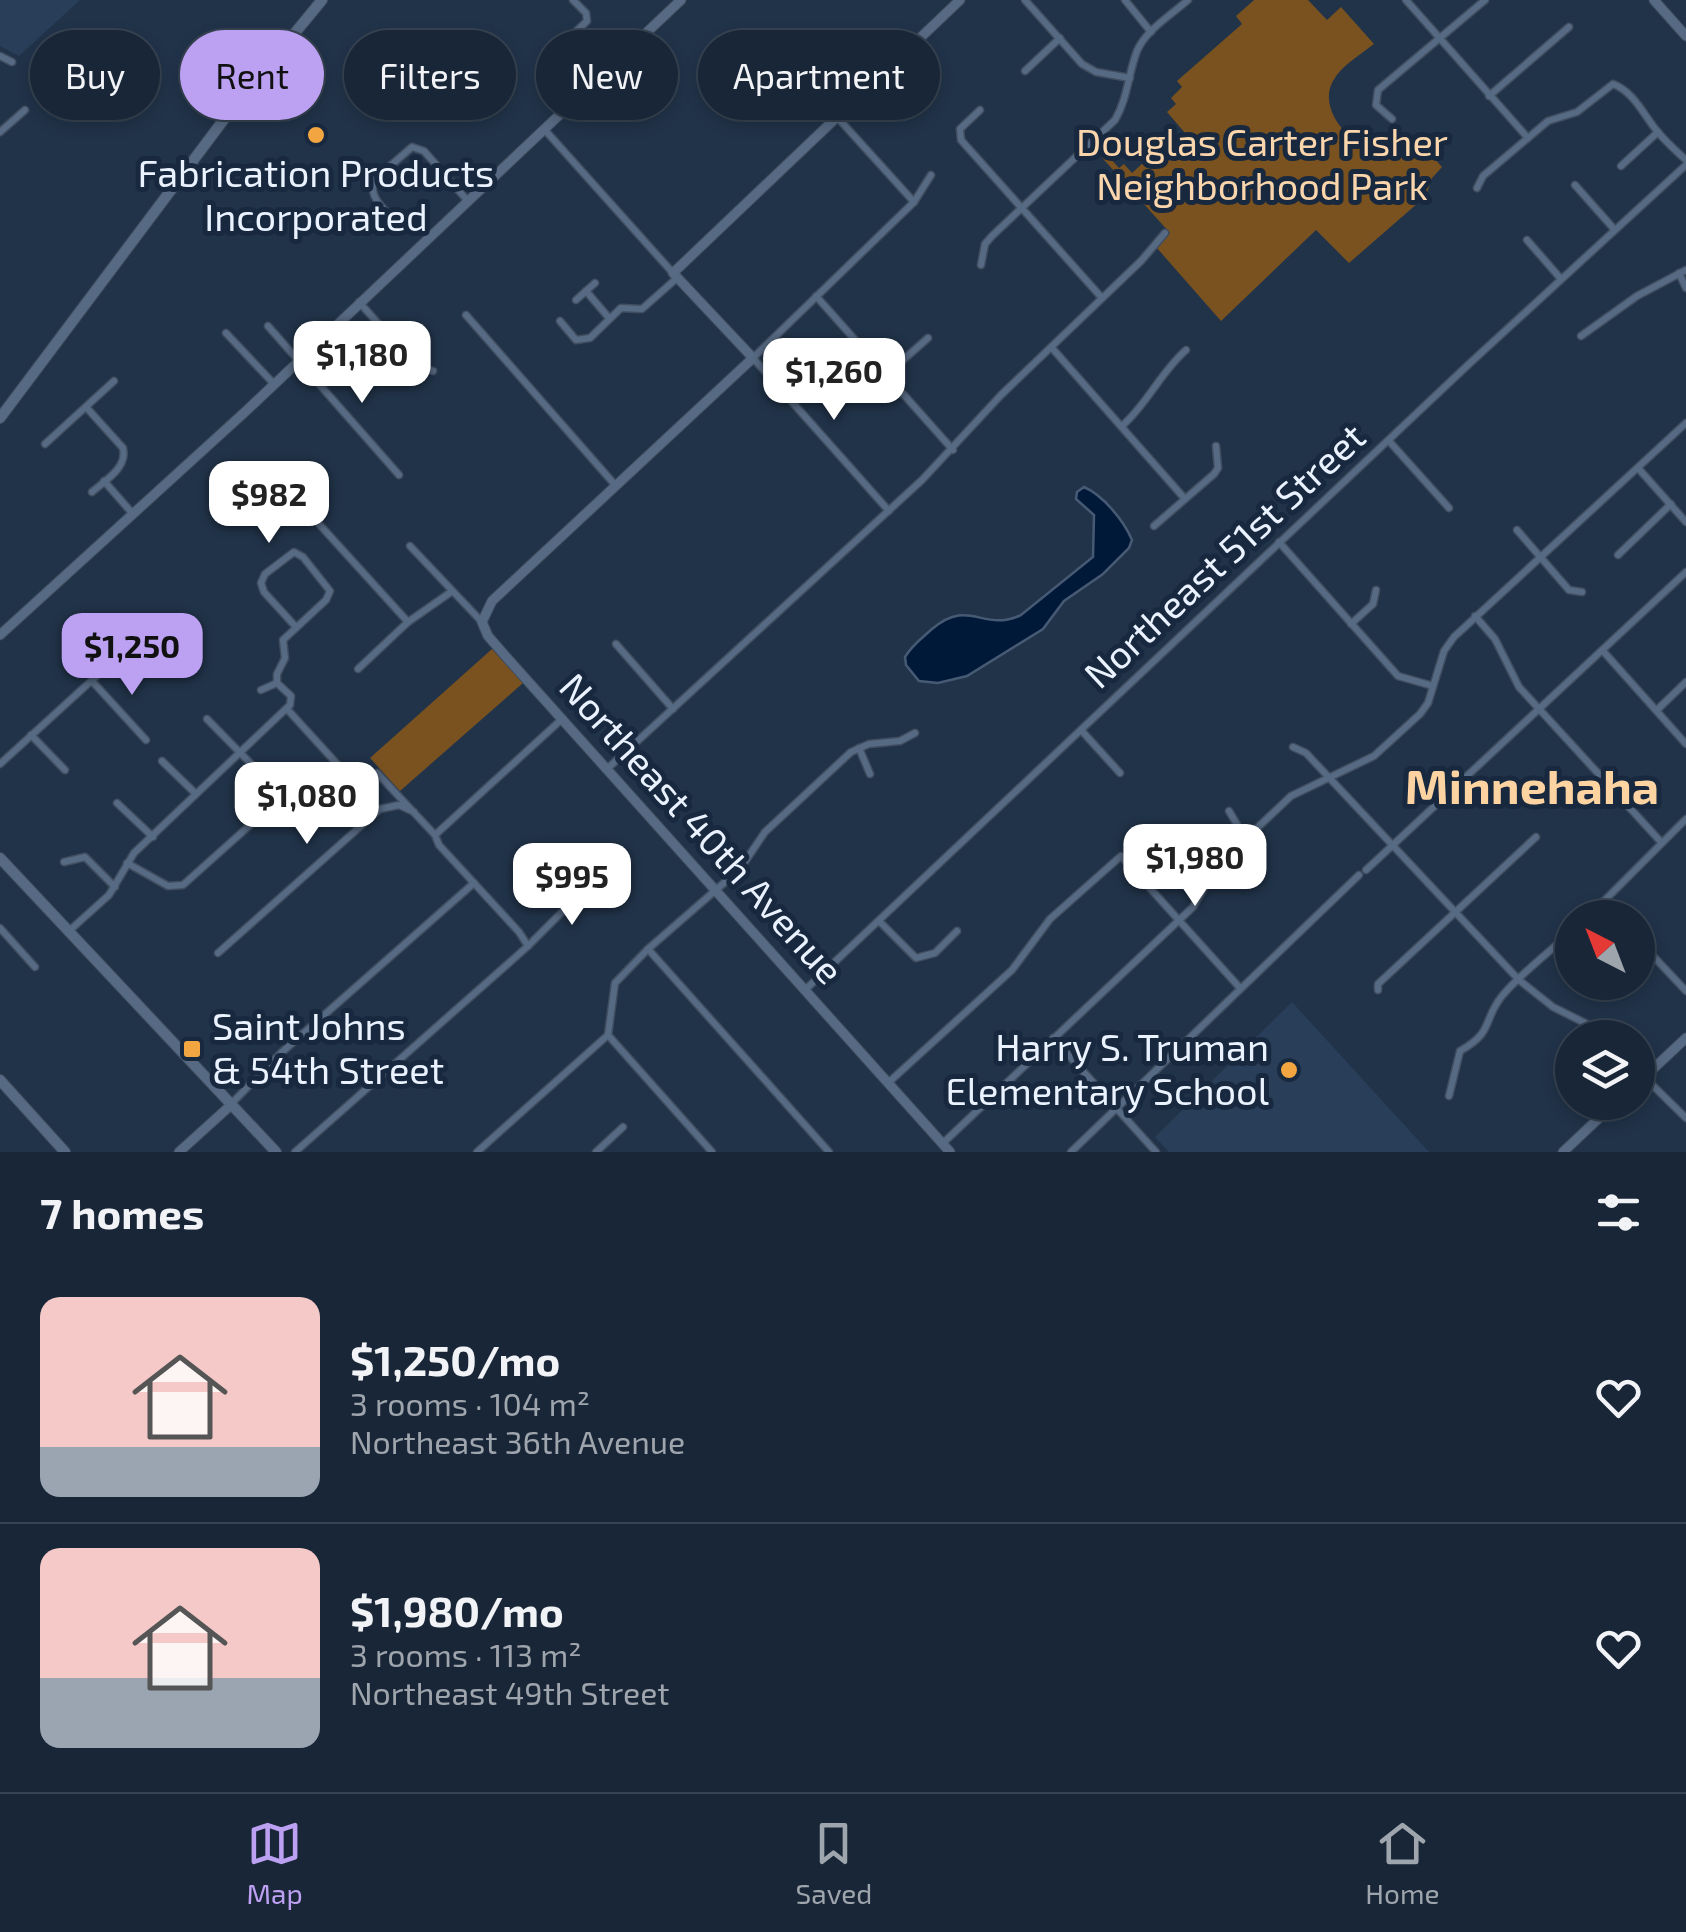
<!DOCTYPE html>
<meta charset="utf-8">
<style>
body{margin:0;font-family:"Exo 2",sans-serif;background:#222e3f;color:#f1f3f6;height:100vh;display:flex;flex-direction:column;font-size:38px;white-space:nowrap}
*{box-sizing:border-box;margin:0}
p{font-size:32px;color:#9fa5ad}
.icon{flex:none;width:55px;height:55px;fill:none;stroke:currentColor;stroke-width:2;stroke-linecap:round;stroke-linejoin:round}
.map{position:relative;height:1152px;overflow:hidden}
.drawer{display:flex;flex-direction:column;background:#192637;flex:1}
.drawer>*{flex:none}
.hud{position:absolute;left:30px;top:30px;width:1000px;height:90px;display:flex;gap:20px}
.needle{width:65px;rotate:318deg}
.fabs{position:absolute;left:1555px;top:900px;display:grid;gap:20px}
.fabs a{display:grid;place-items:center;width:100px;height:100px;border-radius:50%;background:#192637;box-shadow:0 5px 15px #0003,0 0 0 2px #374352;font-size:50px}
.price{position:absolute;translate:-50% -85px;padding:0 22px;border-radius:20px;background:#fff;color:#222;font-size:32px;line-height:65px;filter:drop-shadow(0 2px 5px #0008)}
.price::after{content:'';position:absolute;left:50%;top:60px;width:30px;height:22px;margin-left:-15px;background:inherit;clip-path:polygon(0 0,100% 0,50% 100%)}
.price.current{background:#bca0f2;color:#111}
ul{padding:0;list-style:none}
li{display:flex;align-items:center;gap:30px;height:250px;padding:0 40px}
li+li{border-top:2px solid #374352}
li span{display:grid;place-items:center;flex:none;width:280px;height:200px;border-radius:20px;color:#555}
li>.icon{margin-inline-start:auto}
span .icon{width:120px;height:120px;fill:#fffc;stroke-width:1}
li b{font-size:42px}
h2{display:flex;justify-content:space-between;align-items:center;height:120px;padding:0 40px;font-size:42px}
.tag{padding:0 35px;border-radius:45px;background:#192637;box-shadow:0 5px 15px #0003,0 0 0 2px #374352;font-size:35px;line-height:90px}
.tag.current{background:#bca0f2;color:#111}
.tabs{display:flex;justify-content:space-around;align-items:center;height:140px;border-top:2px solid #374352;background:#192637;font-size:28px;color:#9fa5ad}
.tabs a{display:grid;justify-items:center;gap:5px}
.tabs .current{color:#bca0f2}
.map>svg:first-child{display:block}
.built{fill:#293f59}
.green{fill:#79521f}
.water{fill:#011939;stroke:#475a74;stroke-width:2.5}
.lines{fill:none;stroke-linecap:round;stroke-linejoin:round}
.minor-casing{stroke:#404e60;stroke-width:9}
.tertiary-casing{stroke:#404e60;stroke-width:11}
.secondary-casing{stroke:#404e60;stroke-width:12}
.minor{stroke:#576a83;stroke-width:6}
.tertiary{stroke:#576a83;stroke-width:9}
.secondary{stroke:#576a83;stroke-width:10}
.poi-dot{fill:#f2a540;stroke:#18283e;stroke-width:4}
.labels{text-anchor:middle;stroke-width:10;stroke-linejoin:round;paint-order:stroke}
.park-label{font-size:38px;fill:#fbd5ab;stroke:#18283e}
.poi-label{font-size:38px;fill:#e9f2fe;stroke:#18283e}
.street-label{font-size:38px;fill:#e9f2fe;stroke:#18283e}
.district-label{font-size:48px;font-weight:bold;fill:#fed3a2;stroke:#18283e}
</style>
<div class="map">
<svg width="1686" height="1152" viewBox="0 0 1686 1152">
<rect width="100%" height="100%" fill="#213349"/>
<g class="built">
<path d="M0,0H80L19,56L0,46Z"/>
<path d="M1292,1002L1429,1152H1169L1155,1137Z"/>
</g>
<g class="green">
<path d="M1254,0H1308L1327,20L1341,7L1374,44C1361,54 1341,66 1333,81C1316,111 1355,151 1385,155C1397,156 1412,151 1424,147L1442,167L1432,178L1426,196L1349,263L1316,230L1221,321L1156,247L1170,233L1096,151L1100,147L1119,168L1124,164L1132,173L1166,142L1171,146L1185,133L1167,112L1176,104L1171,98L1182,87L1177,81L1242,24L1236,16Z"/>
<path d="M492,649L523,683L400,791L370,758Z"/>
</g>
<path class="water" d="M1084,487C1103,495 1124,521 1132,540L1129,548L1103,574L1064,601L1043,629L967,676L938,683L919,681L906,665L905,657C912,645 922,638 932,629C970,597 982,633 1021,615L1093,557L1094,515L1076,499L1077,492Z"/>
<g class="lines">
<g class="minor-casing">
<g id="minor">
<path d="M573,0L586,13L587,21L560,47L558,56L585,89"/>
<path d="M1025,0L1082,64L1096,72L1130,78"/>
<path d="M1125,0L1151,32"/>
<path d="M1406,0L1528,138"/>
<path d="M0,56L12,62"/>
<path d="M1025,71L1060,38"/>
<path d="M1489,96L1569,27"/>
<path d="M980,110L960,129L961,140L1102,298"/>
<path d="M837,117L914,202"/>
<path d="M1392,119L1376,105L1378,90L1485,0"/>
<path d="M544,129L673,273"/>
<path d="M0,132L25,110"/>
<path d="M1621,166L1658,132"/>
<path d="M1575,185L1614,229"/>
<path d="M1477,188L1483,176L1548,121L1577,112L1613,84C1634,92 1643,114 1657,131C1665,141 1676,151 1686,160"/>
<path d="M400,225C388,213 367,198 374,180L412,147L424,151L467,200"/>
<path d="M1527,240L1561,279"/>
<path d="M981,265L985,244L992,236L1115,120C1128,98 1128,74 1137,51C1146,30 1171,15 1188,0"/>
<path d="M1679,273L1686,288"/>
<path d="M586,291L609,318"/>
<path d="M816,296L953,450"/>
<path d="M576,300L595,283"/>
<path d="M359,302L416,366L433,371"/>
<path d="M466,315L616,486"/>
<path d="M560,321L576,340L590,338L621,308L642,309L677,278"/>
<path d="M268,326L399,475"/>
<path d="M226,333L274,384"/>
<path d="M1581,336L1637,296L1686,270"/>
<path d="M1052,348L1185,499"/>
<path d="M886,375L928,338"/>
<path d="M86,407L123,448C128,467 106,480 92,492"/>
<path d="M1122,426C1148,403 1160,373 1186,350"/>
<path d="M1389,441L1449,508"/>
<path d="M45,444L114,381"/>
<path d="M1638,468L1686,522"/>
<path d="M104,481L133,514"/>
<path d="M889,511L753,358L914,202L931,175"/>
<path d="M309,513L408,622"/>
<path d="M1154,526L1214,474L1218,468L1216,446"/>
<path d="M1517,530L1569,590L1582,592"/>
<path d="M1279,542L1398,676L1433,686"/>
<path d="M410,546L482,622"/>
<path d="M1618,555L1671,504"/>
<path d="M1475,616L1495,639L1519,687L1661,842"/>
<path d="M1351,624L1373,604L1376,590"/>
<path d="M616,644L673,709"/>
<path d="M1603,651L1686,744"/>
<path d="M358,669L408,622L451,592"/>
<path d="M92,681L146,740"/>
<path d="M261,690L277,683"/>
<path d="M287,709L338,765"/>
<path d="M1658,709L1686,682"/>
<path d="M1081,730L1120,773"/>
<path d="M31,735L65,770"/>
<path d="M1293,747L1306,753L1519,980L1553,1007L1589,1025L1606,1038"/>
<path d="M859,748L870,774"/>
<path d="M162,761L196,794"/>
<path d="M0,764L113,661"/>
<path d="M607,769L922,480L1001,395L1141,261L1165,233"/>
<path d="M377,773L435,835L439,845L519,932L528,946"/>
<path d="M117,803L153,837"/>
<path d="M1229,811L1245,838"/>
<path d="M435,835L562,719"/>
<path d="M64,862L85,857L115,887"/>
<path d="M127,863L168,886L183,885L268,809L271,793L264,777L207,719"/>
<path d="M1366,870L1686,572"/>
<path d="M1603,903L1617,918"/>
<path d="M1587,918L1686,819"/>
<path d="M879,921L916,958L935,953L957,931"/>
<path d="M0,928L35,967"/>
<path d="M69,931L109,895L134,853L290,705L291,696L277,683V674L285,658L283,640L326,600L330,591L303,557L294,552L265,574L261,583L264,592L295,626"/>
<path d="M1638,940L1686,991"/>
<path d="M648,949L829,1152"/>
<path d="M218,953L380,809L399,805L414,812"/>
<path d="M805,990L1469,364L1686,165"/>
<path d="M1378,990V984L1536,837"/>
<path d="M608,1035L712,1152"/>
<path d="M1053,1038L1156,1152"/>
<path d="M1638,1071L1686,1118"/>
<path d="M888,1083L1012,970L1050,919L1121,856L1240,988"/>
<path d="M1449,1096L1460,1051C1495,1031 1482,1021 1502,996C1522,972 1550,952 1572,931"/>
<path d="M231,1104L281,1053L474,883"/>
<path d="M942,1144L1193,907L1218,865L1291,796L1374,756L1420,714L1428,703L1444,651L1454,637L1686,423"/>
<path d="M295,1152L528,946L591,883"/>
<path d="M477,1152L608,1035L615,983L648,949L740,869L765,832L851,752L869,744L900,741L915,733"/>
<path d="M596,1152L623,1127"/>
<path d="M1071,1152L1359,875"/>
</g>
</g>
<g class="tertiary-casing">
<g id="tertiary">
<path d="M1654,0L1686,36"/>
<path d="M0,635L246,411L681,0"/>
<path d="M1638,1083L1686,1038"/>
<path d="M179,1152L231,1105"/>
<path d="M950,1152L508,659L488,636L482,622L492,601L753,358L673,273L960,0"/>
<path d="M1563,1152L1616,1102"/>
</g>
</g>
<g class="secondary-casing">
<g id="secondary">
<path d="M0,418L225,118L322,0"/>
<path d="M0,858L276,1152"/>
<path d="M0,1080L65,1152"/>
</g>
</g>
<use href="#minor" class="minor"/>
<use href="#tertiary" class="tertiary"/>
<use href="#secondary" class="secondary"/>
</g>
<g class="poi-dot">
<circle cx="316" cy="135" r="10"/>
<rect x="182" y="1039" width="20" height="20" rx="5"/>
<circle cx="1289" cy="1070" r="10"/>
</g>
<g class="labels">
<g class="park-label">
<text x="1262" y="156">Douglas Carter Fisher<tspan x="1262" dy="44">Neighborhood Park</tspan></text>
</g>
<g class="poi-label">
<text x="316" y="187">Fabrication Products<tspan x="316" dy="44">Incorporated</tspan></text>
<text x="212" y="1040" text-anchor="start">Saint Johns<tspan x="212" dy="44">&amp; 54th Street</tspan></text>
<text x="1269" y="1061" text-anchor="end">Harry S. Truman<tspan x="1269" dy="44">Elementary School</tspan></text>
</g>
<g class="street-label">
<text transform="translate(1225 556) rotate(-43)" y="13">Northeast 51st Street</text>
<text transform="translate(701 829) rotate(48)" y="13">Northeast 40th Avenue</text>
</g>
<g class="district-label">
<text x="1532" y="804">Minnehaha</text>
</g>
</g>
</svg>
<div class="fabs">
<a><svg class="needle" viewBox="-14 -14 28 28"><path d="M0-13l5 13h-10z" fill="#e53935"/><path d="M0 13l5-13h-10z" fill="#9fa5ad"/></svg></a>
<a><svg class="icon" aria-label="layers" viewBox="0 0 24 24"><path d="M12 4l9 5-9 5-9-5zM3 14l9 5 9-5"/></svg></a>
</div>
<b class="price" style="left:362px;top:406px">$1,180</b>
<b class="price" style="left:834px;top:423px">$1,260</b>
<b class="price" style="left:269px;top:546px">$982</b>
<b class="price current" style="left:132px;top:698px">$1,250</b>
<b class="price" style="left:307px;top:847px">$1,080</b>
<b class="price" style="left:1195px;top:909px">$1,980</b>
<b class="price" style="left:572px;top:928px">$995</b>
<div class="hud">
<a class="tag">Buy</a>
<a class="tag current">Rent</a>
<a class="tag">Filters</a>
<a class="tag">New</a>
<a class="tag">Apartment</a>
</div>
</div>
<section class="drawer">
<h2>7 homes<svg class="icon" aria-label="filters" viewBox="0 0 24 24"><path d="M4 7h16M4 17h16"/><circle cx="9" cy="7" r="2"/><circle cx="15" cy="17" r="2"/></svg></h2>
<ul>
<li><span style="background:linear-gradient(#f6c9c9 75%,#9aa5b1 0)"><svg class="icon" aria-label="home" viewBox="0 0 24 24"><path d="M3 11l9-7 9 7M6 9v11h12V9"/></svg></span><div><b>$1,250/mo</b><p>3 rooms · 104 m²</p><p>Northeast 36th Avenue</p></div><svg class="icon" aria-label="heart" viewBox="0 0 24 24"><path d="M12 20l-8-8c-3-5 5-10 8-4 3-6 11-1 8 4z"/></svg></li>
<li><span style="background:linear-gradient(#f6c9c9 65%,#9aa5b1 0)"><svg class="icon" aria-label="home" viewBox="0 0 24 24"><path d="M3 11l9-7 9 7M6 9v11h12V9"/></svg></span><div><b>$1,980/mo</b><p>3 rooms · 113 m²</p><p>Northeast 49th Street</p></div><svg class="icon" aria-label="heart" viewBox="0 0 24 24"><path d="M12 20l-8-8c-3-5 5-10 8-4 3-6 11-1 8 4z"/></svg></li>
</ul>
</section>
<nav class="tabs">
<a class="current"><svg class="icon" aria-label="map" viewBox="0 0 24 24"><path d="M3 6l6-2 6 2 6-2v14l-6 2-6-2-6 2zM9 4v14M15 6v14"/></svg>Map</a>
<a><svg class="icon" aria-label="saved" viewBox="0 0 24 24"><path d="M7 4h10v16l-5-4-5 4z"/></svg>Saved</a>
<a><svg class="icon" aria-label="home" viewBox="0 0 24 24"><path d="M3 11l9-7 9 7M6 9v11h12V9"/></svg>Home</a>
</nav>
